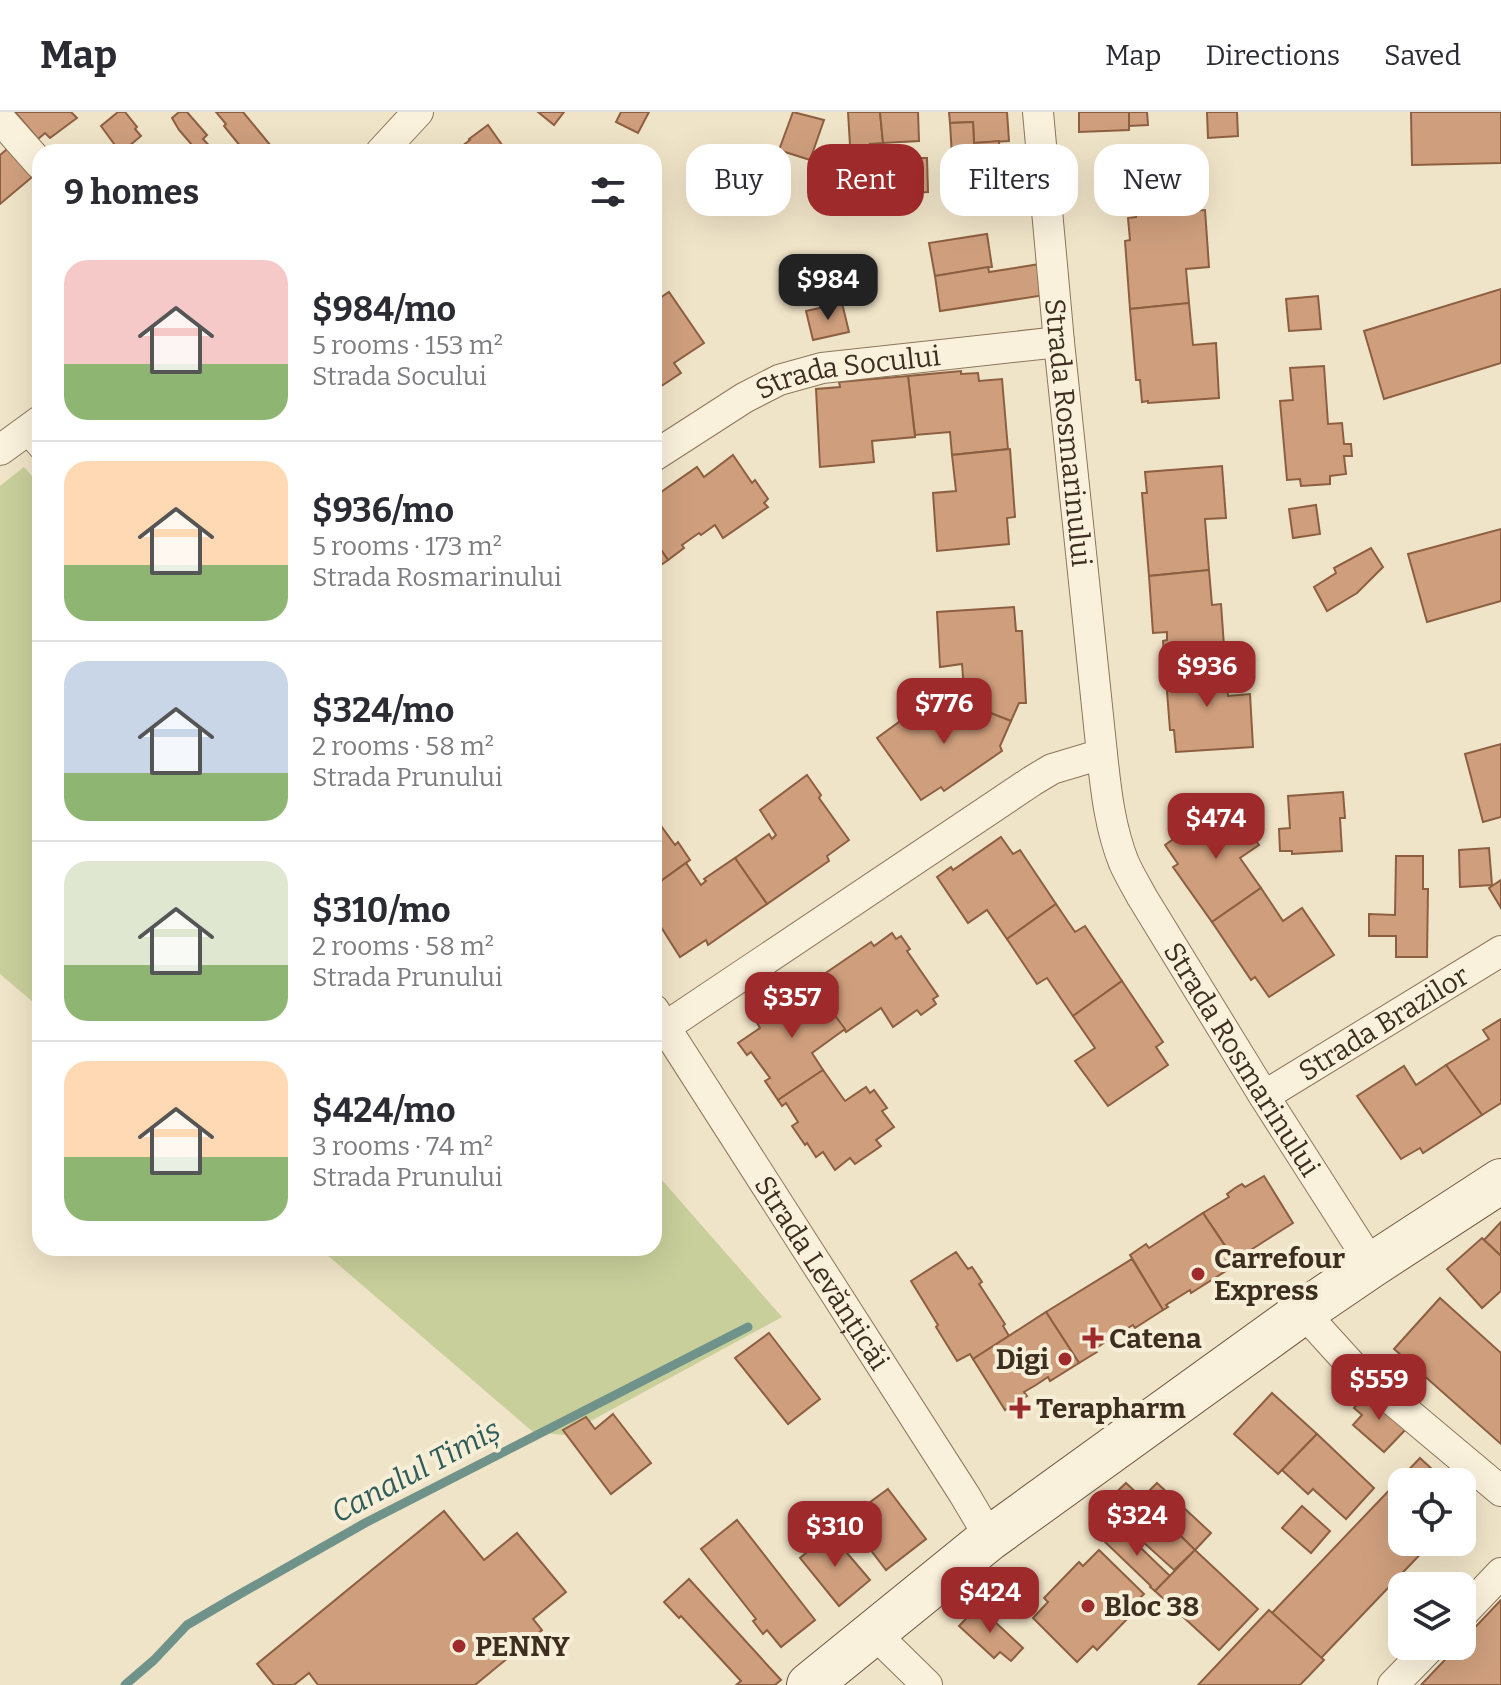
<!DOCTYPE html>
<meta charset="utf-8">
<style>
body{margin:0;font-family:Bitter,serif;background:#f2f2f3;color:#2b2b33;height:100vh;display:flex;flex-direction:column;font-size:30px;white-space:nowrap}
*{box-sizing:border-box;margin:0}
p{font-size:26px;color:#7c7c81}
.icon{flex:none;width:44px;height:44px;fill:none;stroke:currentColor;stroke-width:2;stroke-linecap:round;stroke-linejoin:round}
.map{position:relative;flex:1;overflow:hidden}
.details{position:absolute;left:32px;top:32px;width:630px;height:1112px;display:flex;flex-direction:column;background:#fff;border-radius:24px;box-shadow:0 8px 32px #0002}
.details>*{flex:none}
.top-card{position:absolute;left:686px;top:32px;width:694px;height:72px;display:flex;gap:16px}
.buttons{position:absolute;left:1388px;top:1356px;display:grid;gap:16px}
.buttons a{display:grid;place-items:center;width:88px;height:88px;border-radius:16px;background:#fff;box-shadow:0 8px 32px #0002;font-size:40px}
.price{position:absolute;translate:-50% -68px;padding:0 18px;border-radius:16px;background:#9e2a2b;color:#fff;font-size:26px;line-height:52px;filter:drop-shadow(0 2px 4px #0008)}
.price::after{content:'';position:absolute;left:50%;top:48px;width:24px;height:18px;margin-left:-12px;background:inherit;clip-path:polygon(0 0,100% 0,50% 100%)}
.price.current{background:#222;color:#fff}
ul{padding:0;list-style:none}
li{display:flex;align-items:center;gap:24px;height:200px;padding:0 32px}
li+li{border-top:2px solid #e1e1e2}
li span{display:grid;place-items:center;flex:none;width:224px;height:160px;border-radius:24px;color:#555}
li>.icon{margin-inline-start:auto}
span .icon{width:96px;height:96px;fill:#fffc;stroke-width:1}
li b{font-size:34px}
h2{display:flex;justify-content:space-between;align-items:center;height:96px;padding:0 32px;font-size:34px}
.pill{padding:0 28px;border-radius:24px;background:#fff;box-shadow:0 8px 32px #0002;font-size:28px;line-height:72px}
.pill.current{background:#9e2a2b;color:#fff}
header{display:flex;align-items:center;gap:48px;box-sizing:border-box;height:112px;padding:0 40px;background:#fff;border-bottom:2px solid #e1e1e2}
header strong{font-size:38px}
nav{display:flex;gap:44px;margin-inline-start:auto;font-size:28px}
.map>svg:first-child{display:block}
.green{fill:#c9cf9b}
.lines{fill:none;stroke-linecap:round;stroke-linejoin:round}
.stream{stroke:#6f938a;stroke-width:9}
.building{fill:#cf9f7d;stroke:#8d5f41;stroke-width:2}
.lane-casing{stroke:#8d765c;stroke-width:18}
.street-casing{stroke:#8d765c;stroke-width:32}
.secondary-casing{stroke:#6f573f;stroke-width:46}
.lane{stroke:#faf1dc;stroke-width:16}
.street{stroke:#faf1dc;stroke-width:30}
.secondary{stroke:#faf1dc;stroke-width:44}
.poi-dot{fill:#9e2a2b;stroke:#f7eed8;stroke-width:3}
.labels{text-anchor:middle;stroke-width:8;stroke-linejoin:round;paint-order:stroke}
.street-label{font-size:28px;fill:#3d2e20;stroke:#f7eed8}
.poi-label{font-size:28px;font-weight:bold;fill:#3d2e20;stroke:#f7eed8;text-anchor:start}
.water-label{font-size:30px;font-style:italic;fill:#2f5d5a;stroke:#f7eed8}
</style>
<header>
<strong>Map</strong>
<nav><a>Map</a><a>Directions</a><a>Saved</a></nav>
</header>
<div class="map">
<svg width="1501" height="1573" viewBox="0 0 1501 1573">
<rect width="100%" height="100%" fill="#f0e4c8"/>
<g class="green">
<path d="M24,355L40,373V896L0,862V374Z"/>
<path d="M654,1059L782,1205L565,1323L533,1320L319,1136H654Z"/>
</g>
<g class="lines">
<path class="stream" d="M125,1573L154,1548L187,1513L233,1486L365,1411L748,1215"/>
</g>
<g class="building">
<path d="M15,0H71L77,6L50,26L45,21L38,27Z"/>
<path d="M118,0H125L137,15L135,17L141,24L129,34L132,37L128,40H120L101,14Z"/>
<path d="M179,0H187L207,23L203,27L215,40H198L179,18L172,6Z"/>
<path d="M216,0H243L276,40H245L224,14L226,12Z"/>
<path d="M538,0H564L554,13Z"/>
<path d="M621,0H649L638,21L616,10Z"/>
<path d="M793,0L824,8L810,48L779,38Z"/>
<path d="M848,0H880L883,31L870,32L871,48L836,51L835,34L850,33Z"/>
<path d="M880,0H918L919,29L883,31Z"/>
<path d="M949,0H1007L1009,29L974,31L973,10L950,11Z"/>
<path d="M1079,0H1129V18L1079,20Z"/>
<path d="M1129,0H1147L1148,13L1129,14Z"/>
<path d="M1207,0H1237L1238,24L1208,26Z"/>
<path d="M1411,0H1501V51L1412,53Z"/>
<path d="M973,10L974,31L999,29L1002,91L955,94L950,11Z"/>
<path d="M488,13L507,40H454L470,28L469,27Z"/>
<path d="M12,33L37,61L0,92V43Z"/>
<path d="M907,46H927L928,80L908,81Z"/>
<path d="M1205,98L1209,155L1186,157L1189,191L1130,197L1125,129L1130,128L1128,106L1136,105V103Z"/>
<path d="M987,122L992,155L935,164L929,131Z"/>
<path d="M1040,152L1045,183L940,199L935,164L988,155L989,160Z"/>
<path d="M1501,177V251L1384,287L1364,219Z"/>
<path d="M669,180L704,231L674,251L681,261L654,279V190Z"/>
<path d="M1318,184L1321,217L1289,219L1286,187Z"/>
<path d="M842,191L849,220L813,228L806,199Z"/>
<path d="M1189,191L1193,233L1216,231L1219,286L1148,291V289L1142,290L1140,268H1136L1130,197Z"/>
<path d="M1324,254L1328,312L1342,311L1344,332H1351L1352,344H1344L1346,362L1330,364V372L1301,374L1300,367L1287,368L1280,289L1293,288L1290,256Z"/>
<path d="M961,259V262L978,261L979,269L1002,267L1008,337L952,343L950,320L915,323L908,264Z"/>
<path d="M908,264L915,325L872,329L874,350L820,355L816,277L840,275L839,270Z"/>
<path d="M1010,337L1015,405L1007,406L1009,432L937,439L933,381L956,379L952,343Z"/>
<path d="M733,343L752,371L755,368L768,387L764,391L768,395L723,426L715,413L701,423L699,421L682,433L684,436L668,448L654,428V385L697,355L704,365Z"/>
<path d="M1222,354L1226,406L1205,407L1209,458L1149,464L1142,381H1147L1145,360Z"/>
<path d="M1316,393L1320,422L1293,426L1289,397Z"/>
<path d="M1501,417V489L1427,510L1408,442Z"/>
<path d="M654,428L668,448L654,458Z"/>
<path d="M1371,436L1383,455L1357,481L1327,499L1314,475L1336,461L1334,456Z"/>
<path d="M1209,458L1212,493L1221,492L1225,548L1165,554L1163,529L1167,528V520L1153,521L1149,464Z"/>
<path d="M1014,495L1016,519H1022L1026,591H1019L1011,609L965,591L962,552L940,555L937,500Z"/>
<path d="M1225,548L1228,584L1250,582L1253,635L1176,640L1174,618H1170L1165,554Z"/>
<path d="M965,591L1011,609L1000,634L1002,639L944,679L941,675L921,688L877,626L921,594L934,613Z"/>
<path d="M1501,632V705L1483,710L1465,642Z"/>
<path d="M807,663L821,683L819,686L849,728L827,744L829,749L767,792L735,746L769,722L772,727L776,723L760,698Z"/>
<path d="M1343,680L1345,706H1340L1342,739L1292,742V739H1280L1279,717L1290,716L1288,684Z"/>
<path d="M1228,688L1259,733L1240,746L1261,776L1212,810L1173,755L1178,752L1165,733Z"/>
<path d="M656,707L675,733L678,730L690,748L654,774V708Z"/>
<path d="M1001,725L1013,742L1020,738L1056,792L1007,827L987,798L968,811L937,765L951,755L953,758Z"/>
<path d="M1489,736L1492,773L1460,775L1459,738Z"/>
<path d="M1396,744H1423V777H1428L1427,845H1396V824H1369V802L1395,803Z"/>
<path d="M735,746L767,792L708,833L706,828L680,845L654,804V774L686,751L701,773L706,769L704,767Z"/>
<path d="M1501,768V796L1489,776Z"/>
<path d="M1261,776L1283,809L1302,796L1334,843L1269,885L1255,865L1251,868L1212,810Z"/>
<path d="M1056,792L1075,820L1085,814L1122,869L1073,904L1047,866L1037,872L1007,827Z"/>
<path d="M892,821L896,827L901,824L910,837L907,839L938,884L933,887L936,892L921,903L917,898L893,915L881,896L846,920L811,871L871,830L874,834Z"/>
<path d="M1122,869L1163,930L1156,935L1168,953L1108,994L1075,949L1095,936L1073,904Z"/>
<path d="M811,871L845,917L812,941L823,958L778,988L765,969L770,966L751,940L747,943L738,931L760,916L756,909L771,898L769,896L786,885L788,887Z"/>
<path d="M1501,907V991L1482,1003L1446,953L1489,927L1483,918Z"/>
<path d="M1446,953L1482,1003L1423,1041L1420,1036L1401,1047L1357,984L1404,954L1416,973Z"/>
<path d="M823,958L845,989L866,975L870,981L874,978L887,996L882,999L894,1015L876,1028L881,1034L855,1052L850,1046L835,1058L823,1040L816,1045L807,1031L805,1033L792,1014L798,1010L786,991L782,994L778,988Z"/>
<path d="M1264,1064L1293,1111L1235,1148L1203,1101L1229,1085L1227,1082L1235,1076L1242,1072L1245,1075Z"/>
<path d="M1203,1101L1237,1152L1191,1181L1190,1178L1166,1193L1168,1195L1163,1198L1130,1143L1146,1132L1149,1136Z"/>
<path d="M1501,1110V1144L1484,1128Z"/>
<path d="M1482,1126L1501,1144V1179L1482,1196L1447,1157Z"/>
<path d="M956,1140L968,1157L972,1155L982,1170L979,1172L1005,1212L1003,1214L1009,1224L973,1247L970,1242L957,1249L936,1215L938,1213L911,1169Z"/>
<path d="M1132,1147L1163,1198L1135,1216L1133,1213L1114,1224L1095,1237L1097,1240L1079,1251L1046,1200Z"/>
<path d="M1440,1186L1501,1241V1332L1394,1237Z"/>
<path d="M1046,1200L1079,1251L1050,1269L1048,1265L1036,1273L1024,1280L1027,1284L1005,1298L973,1247Z"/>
<path d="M769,1221L820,1287L788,1312L735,1246Z"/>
<path d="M1370,1279L1409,1314L1384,1340L1353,1313L1362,1303L1354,1296Z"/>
<path d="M1272,1281L1317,1322L1278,1362L1234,1322Z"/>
<path d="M613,1302L651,1351L611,1382L563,1318L586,1305L595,1317Z"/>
<path d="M1317,1322L1374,1376L1346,1407L1313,1377L1308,1382L1282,1358Z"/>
<path d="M1420,1346L1446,1370H1402V1430H1432L1321,1546L1272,1501Z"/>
<path d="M1126,1371L1142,1386L1121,1410L1103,1393Z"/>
<path d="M1157,1371L1211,1421L1195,1438L1142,1386Z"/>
<path d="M888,1377L926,1427L886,1458L847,1407L860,1398L858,1395L864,1390L866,1393Z"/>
<path d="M1142,1386L1195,1438L1174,1458L1121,1410Z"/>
<path d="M1302,1394L1330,1419L1311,1441L1282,1416Z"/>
<path d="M444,1399L484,1448L517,1421L566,1480L533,1507L542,1518L475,1573H318L309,1561L294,1573H274L257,1552Z"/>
<path d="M737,1408L815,1508L781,1535L767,1518L763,1522L753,1509L756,1507L701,1437Z"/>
<path d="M1118,1414L1170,1464L1155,1479L1150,1475L1151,1474L1104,1429Z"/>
<path d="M830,1421L870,1468L839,1494L800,1446Z"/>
<path d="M1099,1438L1144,1482L1128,1498L1132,1502L1097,1538L1093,1534L1077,1550L1033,1506L1048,1490L1044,1486L1079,1450L1083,1454Z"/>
<path d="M1195,1438L1258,1497L1219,1538L1155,1479Z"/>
<path d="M689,1467L781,1568L775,1573H736L741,1569L681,1504L679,1506L664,1490Z"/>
<path d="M1501,1488V1573H1421L1458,1534H1462V1529Z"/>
<path d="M978,1494L1023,1536L1011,1549L1000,1540L994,1546L959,1514Z"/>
<path d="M1269,1498L1324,1548L1300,1573H1198Z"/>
</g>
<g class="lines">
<g class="lane-casing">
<path id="lane" d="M23,321L40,341"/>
</g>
<g class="street-casing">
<g id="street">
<path id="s1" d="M1038,0L1059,230L1102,642C1106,679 1110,716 1124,751C1129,762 1136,774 1142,785L1264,984L1372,1153"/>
<path d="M0,7L40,52"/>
<path d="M381,40L418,0"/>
<path d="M0,338L40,309"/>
<path id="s2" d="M654,344L744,286L779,268L822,256L1059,230"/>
<path id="s3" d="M654,898L964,1382L990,1426"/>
<path d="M665,915L1032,669L1052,657L1102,642"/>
<path id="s4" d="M1264,984L1501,839"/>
<path d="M1303,1200L1353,1255L1501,1379"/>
<path d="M1462,1502L1501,1461"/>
<path d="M874,1521L927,1573"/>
<path d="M1393,1573L1431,1534"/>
</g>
</g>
<g class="secondary-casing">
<path id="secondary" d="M809,1573L990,1426L1303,1200L1372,1153L1501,1069"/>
</g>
<use href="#lane" class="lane"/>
<use href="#street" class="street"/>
<use href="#secondary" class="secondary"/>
</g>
<g class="poi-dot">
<circle cx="1198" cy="1162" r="8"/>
<path d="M1089 1214h8v8h8v8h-8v8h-8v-8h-8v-8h8z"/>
<circle cx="1065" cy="1247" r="8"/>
<path d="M1016 1284h8v8h8v8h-8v8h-8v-8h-8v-8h8z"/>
<circle cx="1088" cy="1494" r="8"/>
<circle cx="459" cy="1534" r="8"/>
</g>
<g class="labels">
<g class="street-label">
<text dy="10" stroke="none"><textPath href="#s2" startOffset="216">Strada Socului</textPath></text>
<text dy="10" stroke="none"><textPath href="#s1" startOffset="322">Strada Rosmarinului</textPath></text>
<text dy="10" stroke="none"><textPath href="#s4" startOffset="140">Strada Brazilor</textPath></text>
<text dy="10" stroke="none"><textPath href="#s1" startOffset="986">Strada Rosmarinului</textPath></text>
<text dy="10" stroke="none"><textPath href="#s3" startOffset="312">Strada Levănțicăi</textPath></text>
</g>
<g class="poi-label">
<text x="1214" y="1156">Carrefour<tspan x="1214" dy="32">Express</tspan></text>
<text x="1109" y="1236">Catena</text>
<text x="1049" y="1257" text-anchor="end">Digi</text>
<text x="1036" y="1306">Terapharm</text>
<text x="1104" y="1504">Bloc 38</text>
<text x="475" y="1544">PENNY</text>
</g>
<g class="water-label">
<text transform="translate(416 1359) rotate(-28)" y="10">Canalul Timiș</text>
</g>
</g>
</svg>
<div class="buttons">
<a><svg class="icon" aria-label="locate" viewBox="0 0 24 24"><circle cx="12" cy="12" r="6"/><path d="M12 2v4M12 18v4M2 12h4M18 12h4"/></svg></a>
<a><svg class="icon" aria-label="layers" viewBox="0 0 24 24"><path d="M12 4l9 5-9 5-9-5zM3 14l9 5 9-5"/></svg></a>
</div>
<b class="price current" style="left:828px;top:210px">$984</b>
<b class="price" style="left:1207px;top:597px">$936</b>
<b class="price" style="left:944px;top:634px">$776</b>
<b class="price" style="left:1216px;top:749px">$474</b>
<b class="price" style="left:792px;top:928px">$357</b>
<b class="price" style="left:1379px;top:1310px">$559</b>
<b class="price" style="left:1137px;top:1446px">$324</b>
<b class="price" style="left:835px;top:1457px">$310</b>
<b class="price" style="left:990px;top:1523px">$424</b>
<div class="top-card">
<a class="pill">Buy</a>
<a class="pill current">Rent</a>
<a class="pill">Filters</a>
<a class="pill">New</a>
</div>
<section class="details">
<h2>9 homes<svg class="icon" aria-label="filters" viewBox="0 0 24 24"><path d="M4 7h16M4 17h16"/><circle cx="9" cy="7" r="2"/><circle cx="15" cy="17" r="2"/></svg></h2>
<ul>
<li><span style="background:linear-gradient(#f6c9c9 65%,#8fb573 0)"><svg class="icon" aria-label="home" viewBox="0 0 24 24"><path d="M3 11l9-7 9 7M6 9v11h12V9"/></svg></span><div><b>$984/mo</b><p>5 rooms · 153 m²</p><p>Strada Socului</p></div></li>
<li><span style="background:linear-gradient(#ffd9b3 65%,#8fb573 0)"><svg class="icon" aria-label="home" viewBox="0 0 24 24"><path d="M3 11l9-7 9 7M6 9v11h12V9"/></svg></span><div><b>$936/mo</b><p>5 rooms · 173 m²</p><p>Strada Rosmarinului</p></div></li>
<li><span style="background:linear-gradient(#c9d6e8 70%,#8fb573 0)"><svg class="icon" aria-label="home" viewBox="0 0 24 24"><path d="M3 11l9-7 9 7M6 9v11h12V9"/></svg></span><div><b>$324/mo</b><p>2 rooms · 58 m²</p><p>Strada Prunului</p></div></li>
<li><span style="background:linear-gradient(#dfe7d0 65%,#8fb573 0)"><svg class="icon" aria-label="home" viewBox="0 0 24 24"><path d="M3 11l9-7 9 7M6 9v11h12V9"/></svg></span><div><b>$310/mo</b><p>2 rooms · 58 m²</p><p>Strada Prunului</p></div></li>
<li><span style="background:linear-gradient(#ffd9b3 60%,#8fb573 0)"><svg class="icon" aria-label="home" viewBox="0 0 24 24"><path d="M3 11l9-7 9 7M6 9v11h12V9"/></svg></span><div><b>$424/mo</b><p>3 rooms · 74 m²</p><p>Strada Prunului</p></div></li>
</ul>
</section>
</div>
